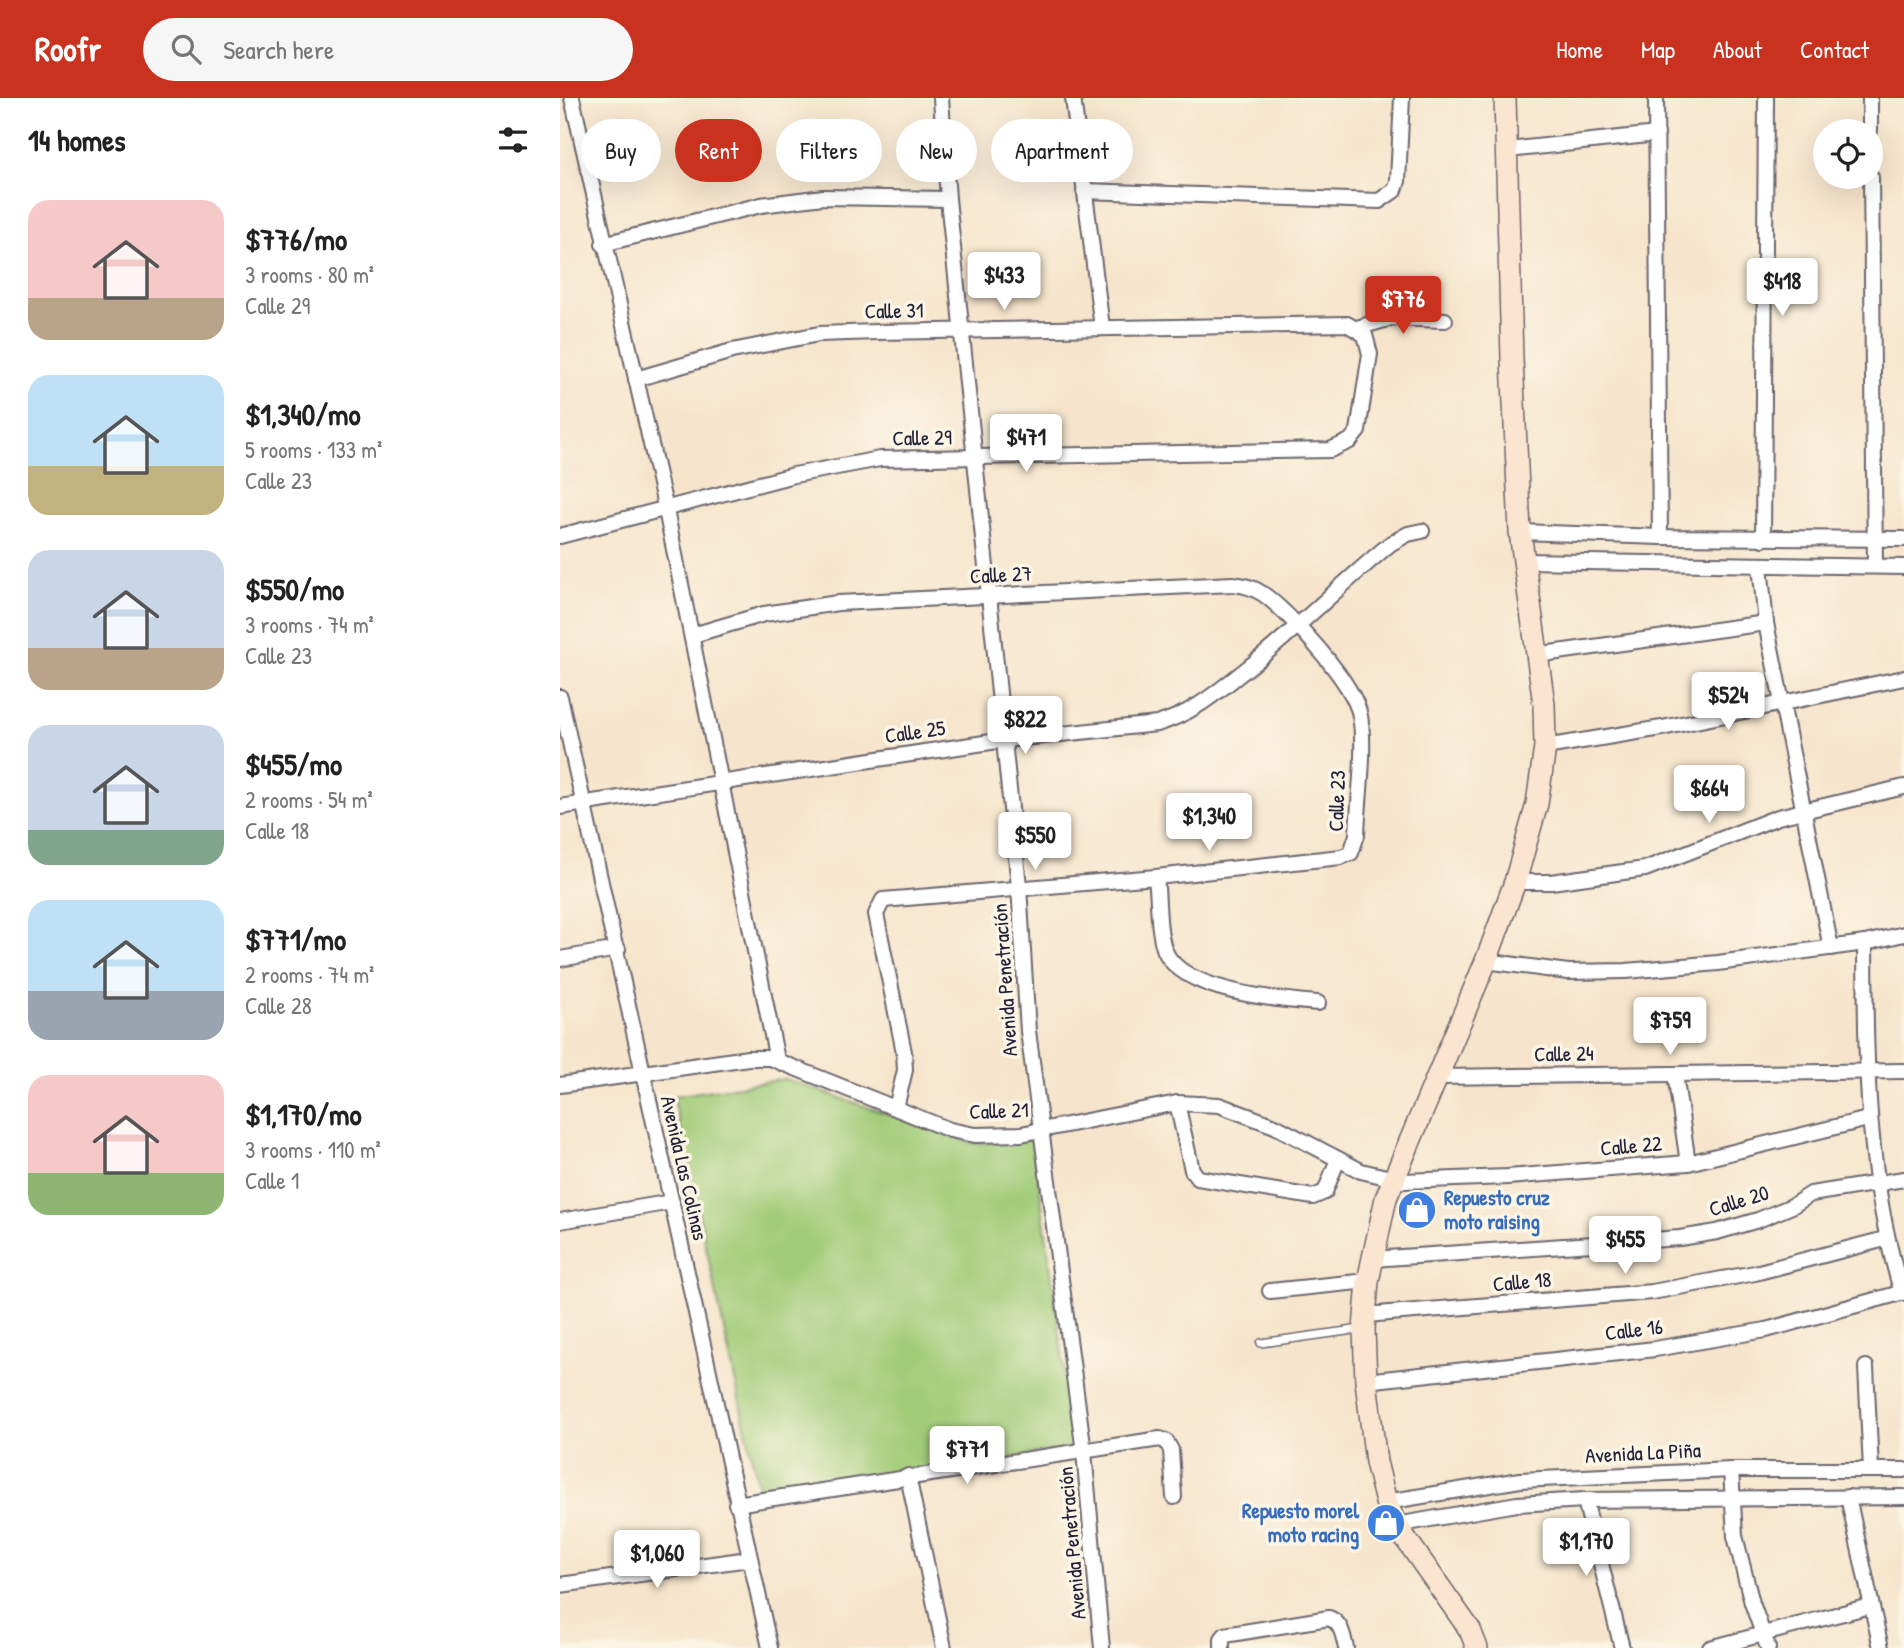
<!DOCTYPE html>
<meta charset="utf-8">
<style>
body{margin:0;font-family:"Patrick Hand",sans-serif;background:#f6f6f6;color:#222;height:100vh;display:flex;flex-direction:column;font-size:26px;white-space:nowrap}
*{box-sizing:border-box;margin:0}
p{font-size:23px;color:#767676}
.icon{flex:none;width:38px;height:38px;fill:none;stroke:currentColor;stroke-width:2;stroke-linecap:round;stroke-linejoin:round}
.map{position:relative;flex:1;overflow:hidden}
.drawer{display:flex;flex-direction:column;background:#fff;width:560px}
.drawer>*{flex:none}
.banner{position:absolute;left:21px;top:21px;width:665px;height:63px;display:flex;gap:14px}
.buttons{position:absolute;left:1253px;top:21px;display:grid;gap:14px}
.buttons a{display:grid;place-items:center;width:70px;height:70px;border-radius:50%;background:#fff;box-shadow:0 7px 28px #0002;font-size:35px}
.price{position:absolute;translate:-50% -60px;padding:0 16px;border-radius:7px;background:#fff;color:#222;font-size:23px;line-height:46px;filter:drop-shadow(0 2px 4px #0008)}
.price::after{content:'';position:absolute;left:50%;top:42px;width:21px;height:16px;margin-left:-10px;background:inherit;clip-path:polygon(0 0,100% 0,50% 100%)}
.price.current{background:#c8321e;color:#fff}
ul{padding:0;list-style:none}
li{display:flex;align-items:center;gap:21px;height:175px;padding:0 28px}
li span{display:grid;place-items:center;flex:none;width:196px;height:140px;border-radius:21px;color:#555}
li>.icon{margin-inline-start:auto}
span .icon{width:84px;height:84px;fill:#fffc;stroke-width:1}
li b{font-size:30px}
h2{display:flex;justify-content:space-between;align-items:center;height:84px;padding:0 28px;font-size:30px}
.tag{padding:0 24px;border-radius:32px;background:#fff;box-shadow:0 7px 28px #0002;font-size:24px;line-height:63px}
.tag.current{background:#c8321e;color:#fff}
header{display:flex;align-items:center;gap:42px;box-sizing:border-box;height:98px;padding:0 35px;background:#c8321e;color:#fff}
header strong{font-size:33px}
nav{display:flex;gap:38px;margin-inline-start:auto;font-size:24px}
.search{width:490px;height:63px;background:#f6f6f6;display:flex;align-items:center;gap:18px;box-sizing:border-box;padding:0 24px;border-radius:38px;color:#767676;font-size:26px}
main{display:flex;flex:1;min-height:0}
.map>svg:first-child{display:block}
.green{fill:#a1cc78;stroke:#62775a;stroke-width:2}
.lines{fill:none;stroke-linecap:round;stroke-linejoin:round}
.lane-casing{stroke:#6c666e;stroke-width:10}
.street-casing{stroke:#6c666e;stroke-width:18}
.secondary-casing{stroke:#6c666e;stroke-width:24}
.lane{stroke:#fff;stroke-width:7}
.street{stroke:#fff;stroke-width:14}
.secondary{stroke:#fce5d0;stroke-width:21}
.labels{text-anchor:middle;stroke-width:7;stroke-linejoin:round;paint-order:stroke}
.street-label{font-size:21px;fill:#22223b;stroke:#fcf5e5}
.shop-label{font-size:21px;font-weight:bold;fill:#366cbe;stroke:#fcf5e5;text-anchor:start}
</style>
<header>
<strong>Roofr</strong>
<div class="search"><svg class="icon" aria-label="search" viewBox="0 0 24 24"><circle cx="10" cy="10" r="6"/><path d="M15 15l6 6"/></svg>Search here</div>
<nav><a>Home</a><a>Map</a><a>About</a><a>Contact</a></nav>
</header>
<main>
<section class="drawer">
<h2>14 homes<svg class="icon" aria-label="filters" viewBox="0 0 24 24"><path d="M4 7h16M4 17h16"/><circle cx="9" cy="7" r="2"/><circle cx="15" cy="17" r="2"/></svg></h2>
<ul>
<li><span style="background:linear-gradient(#f6c9c9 70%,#b9a48a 0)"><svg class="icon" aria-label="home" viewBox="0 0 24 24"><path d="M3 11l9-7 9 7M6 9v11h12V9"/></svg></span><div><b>$776/mo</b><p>3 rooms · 80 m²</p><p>Calle 29</p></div></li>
<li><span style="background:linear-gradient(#bfe0f5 65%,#c2b280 0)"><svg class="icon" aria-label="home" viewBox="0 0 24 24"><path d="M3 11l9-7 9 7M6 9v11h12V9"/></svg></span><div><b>$1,340/mo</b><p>5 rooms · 133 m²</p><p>Calle 23</p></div></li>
<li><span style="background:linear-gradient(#c9d6e8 70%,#b9a48a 0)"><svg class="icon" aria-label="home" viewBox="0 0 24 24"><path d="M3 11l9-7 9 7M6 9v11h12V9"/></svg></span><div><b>$550/mo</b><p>3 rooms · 74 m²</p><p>Calle 23</p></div></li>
<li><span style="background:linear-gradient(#c9d6e8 75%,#7fa58c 0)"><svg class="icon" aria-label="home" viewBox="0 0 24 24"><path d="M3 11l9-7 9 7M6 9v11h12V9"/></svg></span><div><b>$455/mo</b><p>2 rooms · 54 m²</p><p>Calle 18</p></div></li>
<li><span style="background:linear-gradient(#bfe0f5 65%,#9aa5b1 0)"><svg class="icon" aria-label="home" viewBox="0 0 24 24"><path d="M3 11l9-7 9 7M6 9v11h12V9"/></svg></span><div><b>$771/mo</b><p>2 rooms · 74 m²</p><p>Calle 28</p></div></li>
<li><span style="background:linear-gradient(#f6c9c9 70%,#8fb573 0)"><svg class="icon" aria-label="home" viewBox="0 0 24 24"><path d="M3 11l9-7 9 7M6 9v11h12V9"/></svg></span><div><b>$1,170/mo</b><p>3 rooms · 110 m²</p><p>Calle 1</p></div></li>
</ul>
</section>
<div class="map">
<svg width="1344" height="1550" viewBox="0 0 1344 1550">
<rect width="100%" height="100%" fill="#fcf5e5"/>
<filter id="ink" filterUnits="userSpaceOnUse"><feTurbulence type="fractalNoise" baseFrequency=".0143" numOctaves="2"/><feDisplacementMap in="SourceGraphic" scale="14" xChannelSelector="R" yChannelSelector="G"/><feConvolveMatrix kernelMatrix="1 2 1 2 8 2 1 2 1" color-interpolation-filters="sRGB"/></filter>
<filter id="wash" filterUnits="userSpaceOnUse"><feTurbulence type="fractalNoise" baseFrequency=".00686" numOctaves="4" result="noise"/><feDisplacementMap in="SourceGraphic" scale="28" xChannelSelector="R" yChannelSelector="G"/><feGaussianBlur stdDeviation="1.57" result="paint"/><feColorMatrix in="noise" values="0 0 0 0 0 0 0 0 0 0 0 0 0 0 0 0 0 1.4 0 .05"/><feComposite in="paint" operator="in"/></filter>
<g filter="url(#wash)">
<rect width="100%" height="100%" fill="#f6e5cc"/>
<path class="green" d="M225,981L415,1046L473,1041L515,1349L201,1401L113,998Z"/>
</g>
<g filter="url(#ink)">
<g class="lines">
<g class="lane-casing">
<path id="lane" d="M701,1245L801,1231"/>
</g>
<g class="street-casing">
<g id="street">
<path d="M12,0L106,412L217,962"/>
<path d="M381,0L388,101L459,788L468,933L524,1354L542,1550"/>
<path d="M513,0L542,230"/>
<path d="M1096,0L1100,439"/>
<path d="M1310,0V33"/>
<path d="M948,52L1097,36"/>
<path d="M1311,79L1315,468"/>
<path d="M524,93L819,103L835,92L838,83L842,0"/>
<path d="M43,146L201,107L263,99L388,101"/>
<path d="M797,230L831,220L885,222"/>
<path d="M960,434L1100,439L1344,441"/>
<path d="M0,438L234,377L320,361L770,352L790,343L798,333L810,256L805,237L787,226L317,234L259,236L172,253L76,281"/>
<path d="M1203,441L1206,0"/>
<path d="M963,463L1344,469"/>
<path d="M1200,468L1206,525L1271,850"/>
<path d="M133,537L204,516L278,505L673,486C684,487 693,489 703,496C730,515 795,586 800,618C806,651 798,703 797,737L791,755L781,759L596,779L323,802L316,816L344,954L345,972L336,1010"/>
<path d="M976,557L1206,525"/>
<path d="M0,599L210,1550"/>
<path d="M985,649L1102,630L1344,580"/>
<path d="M0,709L444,642L597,626C632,616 656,595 684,573C735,533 780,487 830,446L848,436L862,433"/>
<path d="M596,779C599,802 597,832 605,853C622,894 719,902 758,905"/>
<path d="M955,784H991L1085,771L1218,719L1344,689"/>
<path d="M1305,845C1306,967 1306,1077 1342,1195"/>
<path d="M0,861L58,851"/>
<path d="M926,863L1008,874L1066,873L1158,865L1305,845L1344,836"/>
<path d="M1115,976L1128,1065"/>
<path d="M875,979L1344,973"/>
<path d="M0,987L188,960H210L390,1032L415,1037L461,1036L617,1005L659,1007L715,1028L801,1073L843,1083L947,1079L1128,1065L1308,1021"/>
<path d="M617,1005L632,1072L638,1080L753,1099L765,1094L778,1061"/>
<path d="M0,1123L112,1104"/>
<path d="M812,1161L1120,1140L1157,1134L1198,1122L1232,1108L1251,1096L1344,1081"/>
<path d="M710,1193L808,1183"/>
<path d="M805,1217L1092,1194L1195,1175L1325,1141"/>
<path d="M1306,1269L1311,1372"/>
<path d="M806,1283L1095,1251L1206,1232L1344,1194"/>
<path d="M1171,1372L1175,1438L1192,1505L1208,1550"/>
<path d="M348,1378L384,1550"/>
<path d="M1288,1399L1321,1550"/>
<path d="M1025,1402L1062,1550"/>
<path d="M826,1404L960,1382L1171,1372H1344"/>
<path d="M176,1406L600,1341L606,1343L611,1352L614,1399"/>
<path d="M836,1427L957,1406L1025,1402L1344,1399"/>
<path d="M0,1487L189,1461"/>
<path d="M662,1550V1541L665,1537L769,1520C782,1525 783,1538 786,1550"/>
<path d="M1150,1550L1310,1508"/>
</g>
</g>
<g class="secondary-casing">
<path id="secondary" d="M917,1550L910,1532L836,1427L826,1404L816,1364L806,1283L804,1231L808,1183L826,1100L926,863L955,784L977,706L985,649L984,606L960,434L952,261L945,0"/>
</g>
<use href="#lane" class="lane"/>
<use href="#street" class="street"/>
<use href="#secondary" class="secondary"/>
</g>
</g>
<defs>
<g id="shop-disc" transform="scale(2.0125)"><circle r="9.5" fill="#3f7fe0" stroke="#fcf5e5"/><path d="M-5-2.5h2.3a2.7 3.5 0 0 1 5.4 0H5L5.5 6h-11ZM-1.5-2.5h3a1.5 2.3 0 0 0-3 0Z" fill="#fff"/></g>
</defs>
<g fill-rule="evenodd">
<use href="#shop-disc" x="857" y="1112"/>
<use href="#shop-disc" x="826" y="1425"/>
</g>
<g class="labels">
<g class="street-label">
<text transform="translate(334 213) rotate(-1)" y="7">Calle 31</text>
<text transform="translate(362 340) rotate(-1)" y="7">Calle 29</text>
<text transform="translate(441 477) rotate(-3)" y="7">Calle 27</text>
<text transform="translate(355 634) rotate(-8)" y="7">Calle 25</text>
<text transform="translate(777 703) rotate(-88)" y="7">Calle 23</text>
<text transform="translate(445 882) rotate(-94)" y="7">Avenida Penetración</text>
<text transform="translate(1004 956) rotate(-1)" y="7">Calle 24</text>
<text transform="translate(439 1013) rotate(-2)" y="7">Calle 21</text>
<text transform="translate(1071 1048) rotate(-5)" y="7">Calle 22</text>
<text transform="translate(124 1070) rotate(77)" y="7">Avenida Las Colinas</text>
<text transform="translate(1179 1103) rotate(-17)" y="7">Calle 20</text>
<text transform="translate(962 1184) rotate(-5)" y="7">Calle 18</text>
<text transform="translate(1074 1232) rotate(-7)" y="7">Calle 16</text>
<text transform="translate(1083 1355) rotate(-3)" y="7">Avenida La Piña</text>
<text transform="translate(512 1445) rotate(-95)" y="7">Avenida Penetración</text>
</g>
<g class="shop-label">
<text x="884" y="1107">Repuesto cruz<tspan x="884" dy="24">moto raising</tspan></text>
<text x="799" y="1420" text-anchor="end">Repuesto morel<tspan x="799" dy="24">moto racing</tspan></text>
</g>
</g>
</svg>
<div class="buttons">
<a><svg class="icon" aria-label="locate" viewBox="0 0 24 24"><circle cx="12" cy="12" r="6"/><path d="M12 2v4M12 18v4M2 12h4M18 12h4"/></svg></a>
</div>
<b class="price" style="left:444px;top:214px">$433</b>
<b class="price" style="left:1222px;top:220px">$418</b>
<b class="price current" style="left:843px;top:238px">$776</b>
<b class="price" style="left:466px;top:376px">$471</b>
<b class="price" style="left:1168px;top:634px">$524</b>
<b class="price" style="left:465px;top:658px">$822</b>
<b class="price" style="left:1149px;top:727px">$664</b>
<b class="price" style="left:649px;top:755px">$1,340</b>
<b class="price" style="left:475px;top:774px">$550</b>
<b class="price" style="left:1110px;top:959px">$759</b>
<b class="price" style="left:1065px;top:1178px">$455</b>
<b class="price" style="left:407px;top:1388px">$771</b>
<b class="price" style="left:1026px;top:1480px">$1,170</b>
<b class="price" style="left:97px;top:1492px">$1,060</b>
<div class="banner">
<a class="tag">Buy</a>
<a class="tag current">Rent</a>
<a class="tag">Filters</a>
<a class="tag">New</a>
<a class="tag">Apartment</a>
</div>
</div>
</main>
